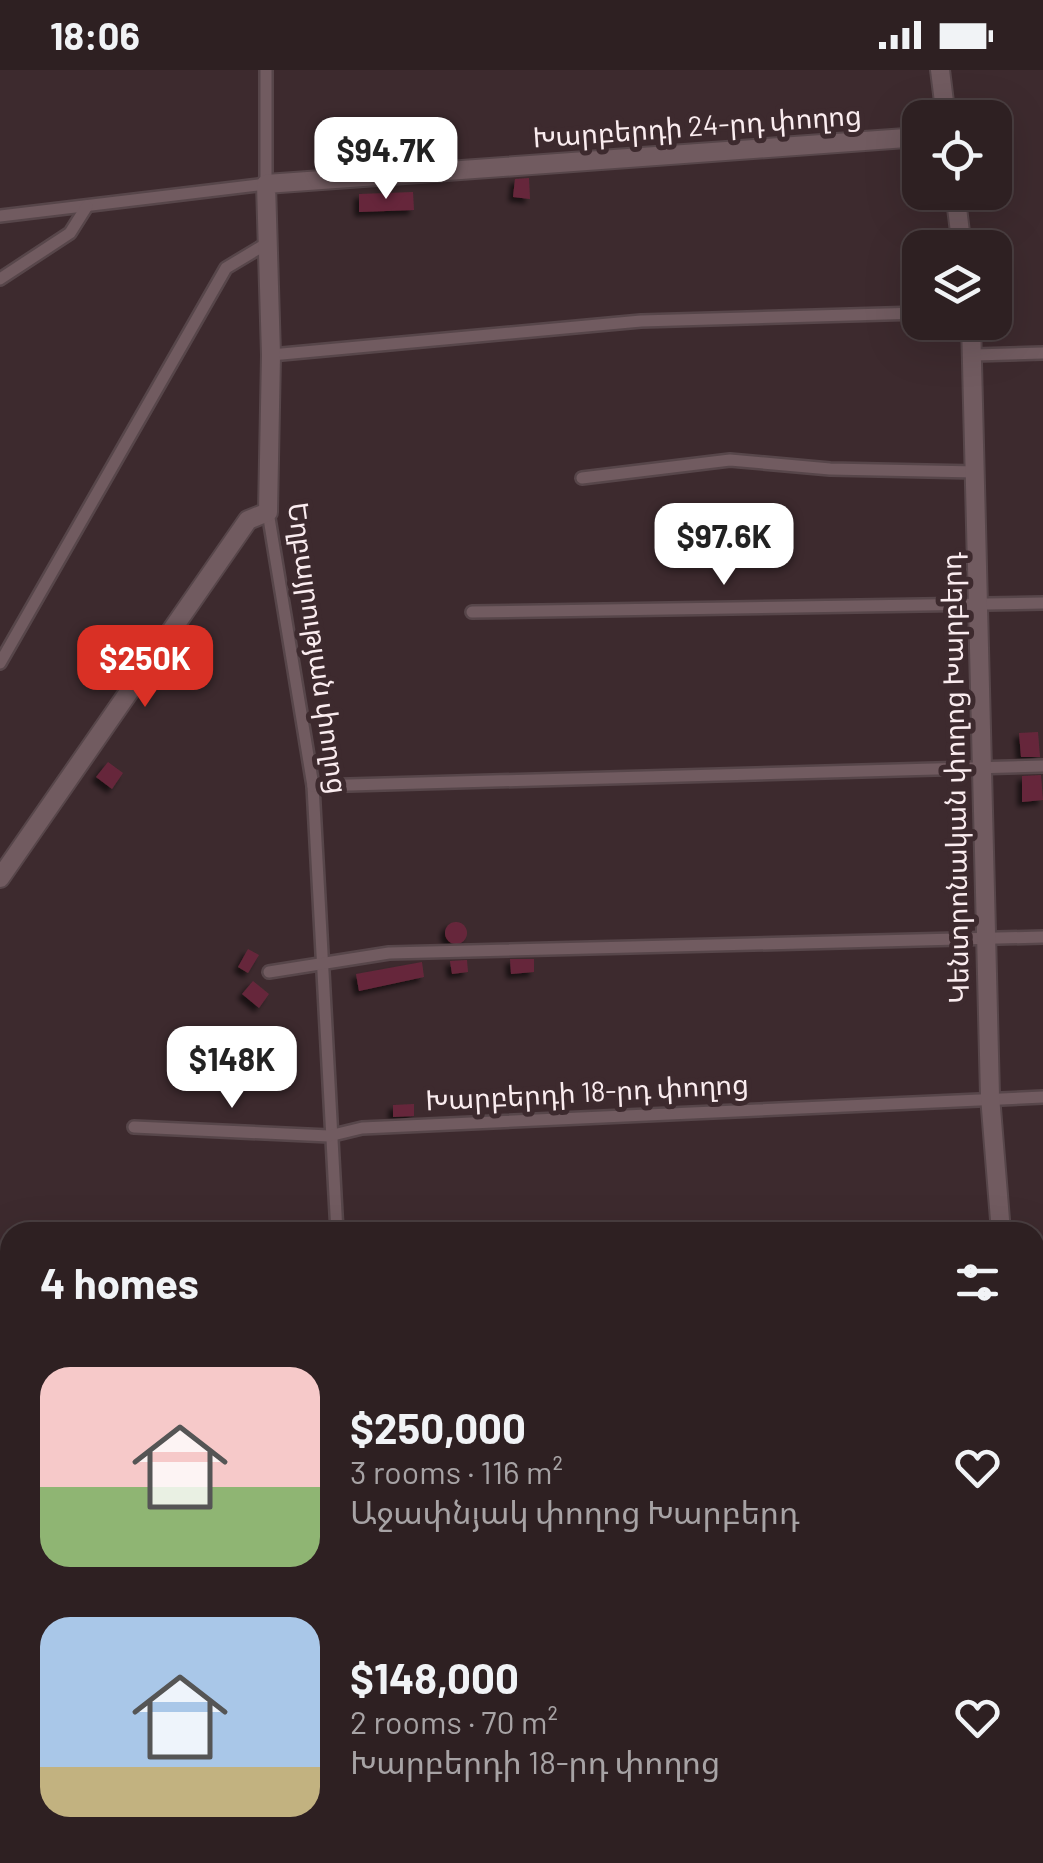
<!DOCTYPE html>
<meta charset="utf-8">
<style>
body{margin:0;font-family:Barlow,"Noto Sans Armenian",sans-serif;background:#3a2d2f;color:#f1f3f6;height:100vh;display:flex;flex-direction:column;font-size:38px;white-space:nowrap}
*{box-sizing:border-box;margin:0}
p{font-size:32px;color:#a7a3a5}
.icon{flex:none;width:55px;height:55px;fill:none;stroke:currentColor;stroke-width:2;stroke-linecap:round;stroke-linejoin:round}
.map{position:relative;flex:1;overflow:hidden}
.side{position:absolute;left:0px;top:1152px;width:1045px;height:642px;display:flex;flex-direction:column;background:#2e2022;border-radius:30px 30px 0 0;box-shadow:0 10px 40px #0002,0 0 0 2px #493e40}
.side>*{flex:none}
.controls{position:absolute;left:902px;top:30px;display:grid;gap:20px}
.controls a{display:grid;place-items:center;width:110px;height:110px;border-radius:20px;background:#2e2022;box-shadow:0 10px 40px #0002,0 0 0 2px #493e40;font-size:50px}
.price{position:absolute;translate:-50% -85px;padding:0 22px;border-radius:20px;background:#fff;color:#222;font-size:32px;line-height:65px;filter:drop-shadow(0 2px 5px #0008)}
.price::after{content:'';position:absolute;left:50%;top:60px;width:30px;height:22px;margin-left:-15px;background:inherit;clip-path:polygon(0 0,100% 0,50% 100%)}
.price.selected{background:#d93025;color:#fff}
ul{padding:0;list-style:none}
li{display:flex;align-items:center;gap:30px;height:250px;padding:0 40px}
li span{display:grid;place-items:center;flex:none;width:280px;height:200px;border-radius:30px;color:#555}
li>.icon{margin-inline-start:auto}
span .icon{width:120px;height:120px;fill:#fffc;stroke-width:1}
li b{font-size:42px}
h2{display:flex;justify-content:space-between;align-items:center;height:120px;padding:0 40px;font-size:42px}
.status{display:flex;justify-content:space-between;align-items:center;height:70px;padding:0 50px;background:#2e2022;direction:ltr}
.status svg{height:28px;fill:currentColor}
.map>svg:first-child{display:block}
.building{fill:#66283b;filter:url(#shadow)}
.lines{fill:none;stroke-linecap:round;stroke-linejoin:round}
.street-casing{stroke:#57464a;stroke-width:16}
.secondary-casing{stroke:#57464a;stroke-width:22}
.street{stroke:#715b60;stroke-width:11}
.secondary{stroke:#715b60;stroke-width:18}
.labels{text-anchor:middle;stroke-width:10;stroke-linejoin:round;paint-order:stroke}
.street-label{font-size:28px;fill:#faecef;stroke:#3d2a2e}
</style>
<div class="status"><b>18:06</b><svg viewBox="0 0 49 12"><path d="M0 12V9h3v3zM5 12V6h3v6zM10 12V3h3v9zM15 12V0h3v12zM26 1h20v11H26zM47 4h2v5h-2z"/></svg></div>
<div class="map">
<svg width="1043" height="1793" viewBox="0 0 1043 1793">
<defs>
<filter id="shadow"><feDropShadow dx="-4.5" dy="4.5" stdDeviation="2.5" flood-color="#0009"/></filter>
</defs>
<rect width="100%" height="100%" fill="#3d2a2e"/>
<g class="building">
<path d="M332,77H355V95L332,97Z"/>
<path d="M529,108L530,129L513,127L515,109Z"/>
<path d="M413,122L414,140L359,142V124Z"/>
<path d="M1038,662L1040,687H1021L1019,663Z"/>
<path d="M108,692L123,703L112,719L96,707Z"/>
<path d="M1041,705L1043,730L1022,732V706Z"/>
<circle cx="456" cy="863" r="11"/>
<path d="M248,879L259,885L248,903L238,897Z"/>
<path d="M510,889H534V902L511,904Z"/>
<path d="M467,890L468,902L452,904L450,891Z"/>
<path d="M422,892L424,907L359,921L356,904Z"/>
<path d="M253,911L269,924L259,938L242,924Z"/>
<path d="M414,1034V1046L393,1047V1035Z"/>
</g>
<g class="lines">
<g class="street-casing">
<g id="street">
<path d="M0,146L266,114V0"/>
<path d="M0,209L70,163L87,136"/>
<path d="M271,285L641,251L920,243"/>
<path d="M975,285L1043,283"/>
<path d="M582,408L730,390L830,399L976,402"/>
<path d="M268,442L313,716L337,1162"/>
<path d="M472,542L1043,533"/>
<path d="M0,593L226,198L266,174"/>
<path d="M313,716L1043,696"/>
<path d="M269,902L389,883L1043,867"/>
<path d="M134,1057L329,1066L362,1058L1043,1027"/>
<path d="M1035,1195H1043"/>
<path d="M1035,1348L1043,1347"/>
<path d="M0,1410L10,1415"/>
<path d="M1035,1482L1043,1572"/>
<path d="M0,1594L10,1599"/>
<path d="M1035,1687H1043"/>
<path d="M0,1719L10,1722"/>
<path d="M168,1785L184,1793"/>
</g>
</g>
<g class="secondary-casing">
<g id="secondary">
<path d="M940,0L946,48"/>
<path d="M955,122L962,178"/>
<path d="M971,252L990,1026L1001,1162"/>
<path d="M0,808L248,450L268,442L271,285L266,114L920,67"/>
<path d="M374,1785L375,1793"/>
</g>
</g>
<use href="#street" class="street"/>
<use href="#secondary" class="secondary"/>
</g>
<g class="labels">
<g class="street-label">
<text transform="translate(697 56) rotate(-4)" y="10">Խարբերդի 24-րդ փողոց</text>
<text transform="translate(318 578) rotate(82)" y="10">Եղբայրության փողոց</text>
<text transform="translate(955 708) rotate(-91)" y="10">Կենտրոնական փողոց Խարբերդ</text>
<text transform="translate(587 1022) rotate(-3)" y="10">Խարբերդի 18-րդ փողոց</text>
</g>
</g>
</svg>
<div class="controls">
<a><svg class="icon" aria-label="locate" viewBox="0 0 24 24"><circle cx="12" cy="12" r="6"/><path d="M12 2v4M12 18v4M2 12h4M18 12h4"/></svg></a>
<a><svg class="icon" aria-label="layers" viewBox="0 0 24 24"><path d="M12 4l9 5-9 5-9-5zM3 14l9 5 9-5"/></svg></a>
</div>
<b class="price" style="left:386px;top:132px">$94.7K</b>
<b class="price" style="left:724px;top:518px">$97.6K</b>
<b class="price selected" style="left:145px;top:640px">$250K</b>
<b class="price" style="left:232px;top:1041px">$148K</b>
<section class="side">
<h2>4 homes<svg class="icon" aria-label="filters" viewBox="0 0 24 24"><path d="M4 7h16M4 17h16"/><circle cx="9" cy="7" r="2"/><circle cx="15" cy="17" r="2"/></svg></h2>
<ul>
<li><span style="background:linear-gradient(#f6c9c9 60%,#8fb573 0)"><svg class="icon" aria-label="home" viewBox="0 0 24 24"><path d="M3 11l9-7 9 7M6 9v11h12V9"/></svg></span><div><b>$250,000</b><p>3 rooms · 116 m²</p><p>Աջափնյակ փողոց Խարբերդ</p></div><svg class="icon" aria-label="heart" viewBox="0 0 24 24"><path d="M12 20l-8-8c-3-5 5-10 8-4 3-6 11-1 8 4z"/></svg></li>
<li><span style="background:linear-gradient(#a9c7e8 75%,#c2b280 0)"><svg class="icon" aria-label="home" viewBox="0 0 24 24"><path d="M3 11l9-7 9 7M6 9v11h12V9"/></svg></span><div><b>$148,000</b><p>2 rooms · 70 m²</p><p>Խարբերդի 18-րդ փողոց</p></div><svg class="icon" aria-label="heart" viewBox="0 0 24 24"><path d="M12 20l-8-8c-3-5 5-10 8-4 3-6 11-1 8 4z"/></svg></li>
</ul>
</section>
</div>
